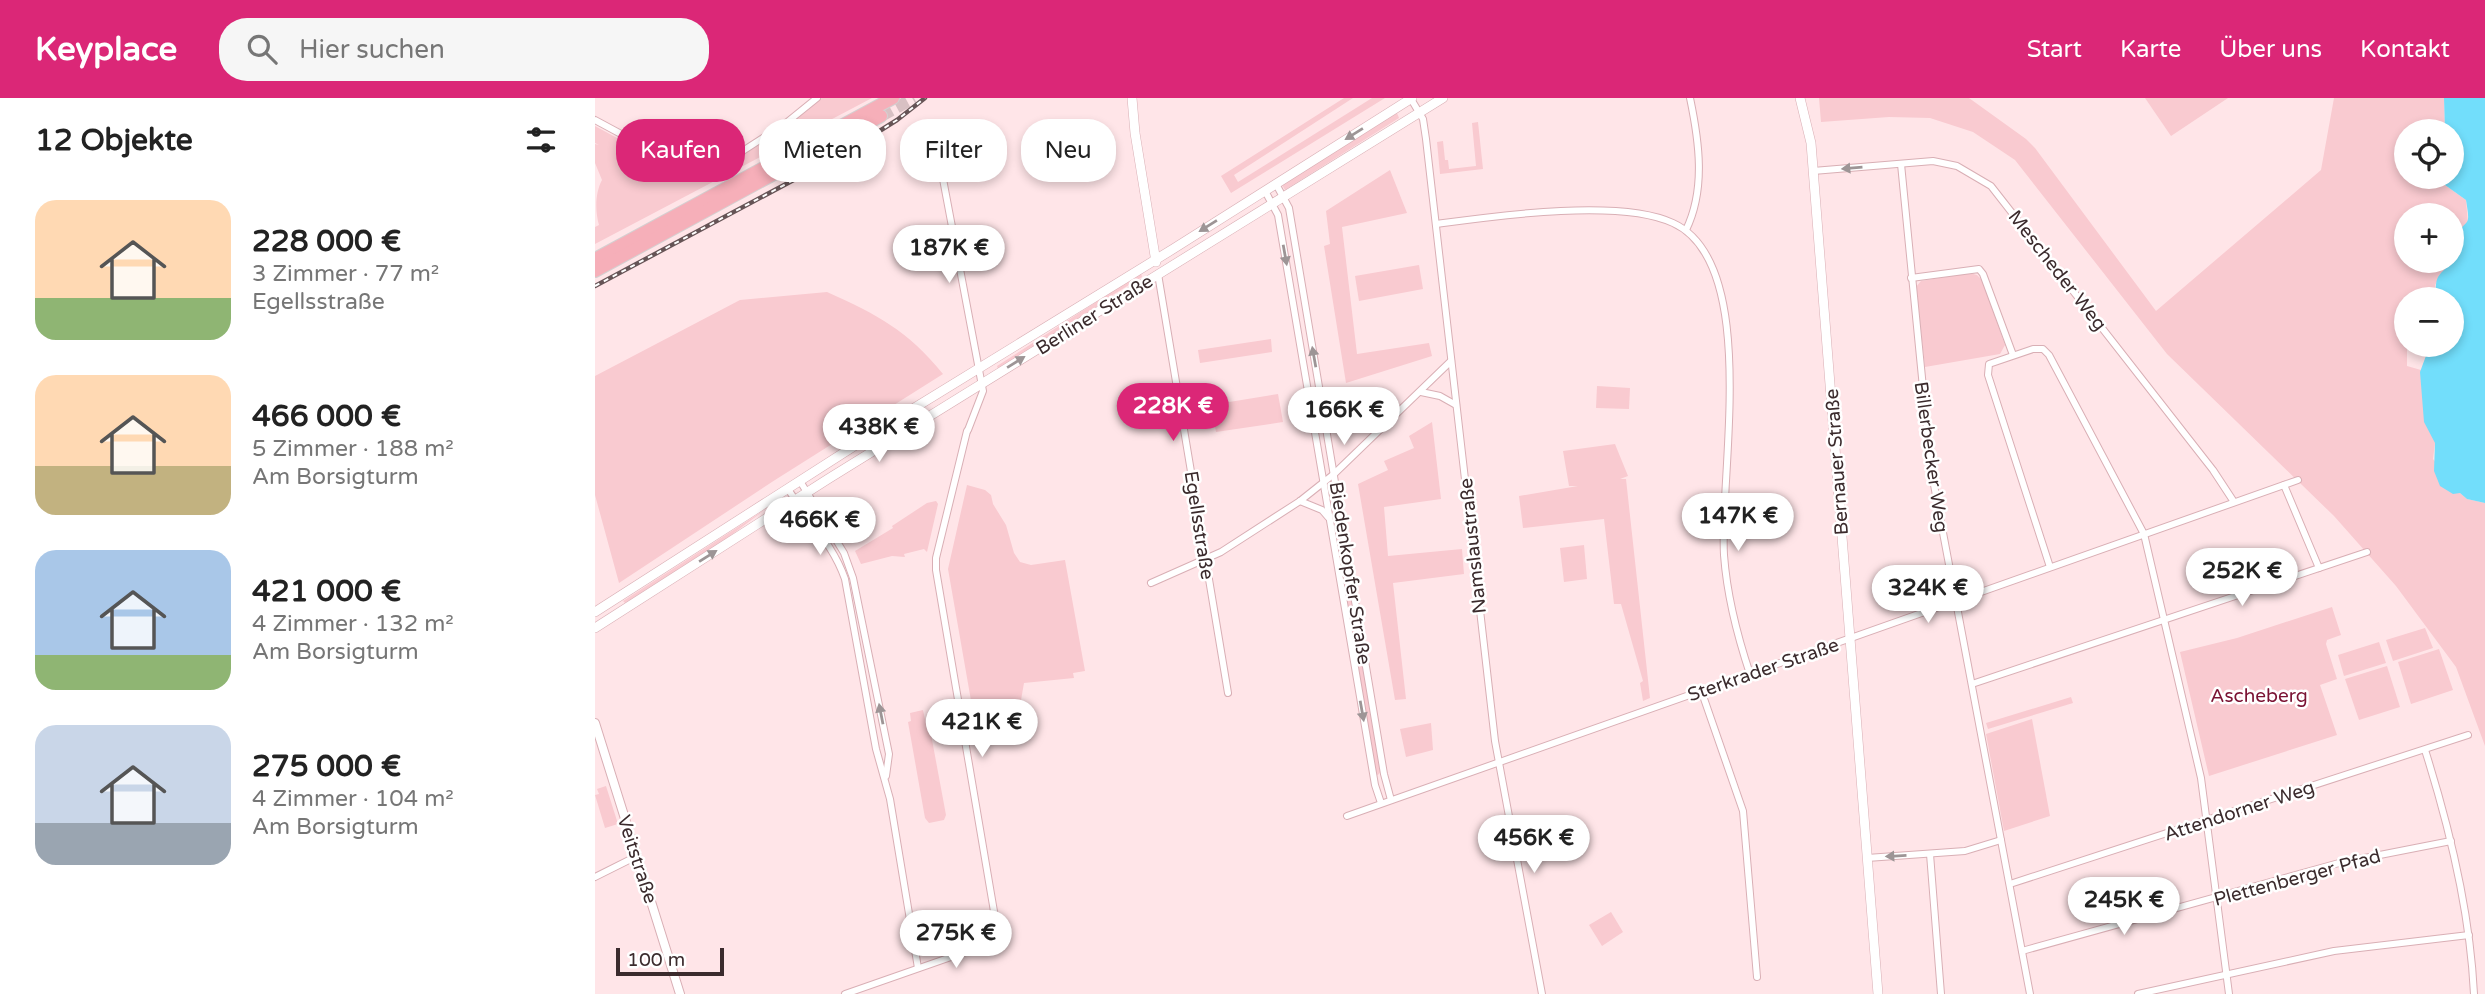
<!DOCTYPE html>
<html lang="de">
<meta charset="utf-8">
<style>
body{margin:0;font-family:"Varela Round",sans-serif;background:#f6f6f6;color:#222;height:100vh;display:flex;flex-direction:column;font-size:26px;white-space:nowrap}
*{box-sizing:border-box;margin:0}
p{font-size:23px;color:#767676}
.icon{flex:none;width:38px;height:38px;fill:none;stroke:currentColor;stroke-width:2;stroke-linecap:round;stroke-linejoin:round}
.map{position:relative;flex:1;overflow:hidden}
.panel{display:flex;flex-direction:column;background:#fff;width:595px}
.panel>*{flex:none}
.guide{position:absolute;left:21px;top:21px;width:665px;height:63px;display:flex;gap:14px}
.fabs{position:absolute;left:1799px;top:21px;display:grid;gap:14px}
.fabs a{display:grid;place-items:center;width:70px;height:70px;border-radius:50%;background:#fff;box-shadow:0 4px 10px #0003;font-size:35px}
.scale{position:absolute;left:21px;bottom:18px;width:108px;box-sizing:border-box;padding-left:7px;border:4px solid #3b2b2d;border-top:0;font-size:19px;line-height:24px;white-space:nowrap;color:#3b2b2d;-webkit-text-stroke:5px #fff;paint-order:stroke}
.price{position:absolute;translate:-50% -60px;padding:0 16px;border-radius:24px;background:#fff;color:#222;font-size:23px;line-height:46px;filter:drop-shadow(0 2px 4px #0008)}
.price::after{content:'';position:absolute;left:50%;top:42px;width:21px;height:16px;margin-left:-10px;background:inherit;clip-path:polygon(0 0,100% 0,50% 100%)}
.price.on{background:#db2777;color:#fff}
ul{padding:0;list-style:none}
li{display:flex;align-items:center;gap:21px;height:175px;padding:0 35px}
li span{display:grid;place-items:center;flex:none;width:196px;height:140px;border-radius:21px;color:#555}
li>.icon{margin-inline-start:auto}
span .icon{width:84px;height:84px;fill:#fffc;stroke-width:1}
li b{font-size:30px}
h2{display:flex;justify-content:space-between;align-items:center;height:84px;padding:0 35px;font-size:30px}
.tag{padding:0 24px;border-radius:28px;background:#fff;box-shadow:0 4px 10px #0003;font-size:24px;line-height:63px}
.tag.on{background:#db2777;color:#fff}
header{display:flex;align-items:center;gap:42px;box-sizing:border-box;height:98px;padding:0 35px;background:#db2777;color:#fff}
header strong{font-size:33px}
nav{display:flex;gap:38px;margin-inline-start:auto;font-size:24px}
.search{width:490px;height:63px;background:#f6f6f6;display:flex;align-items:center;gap:18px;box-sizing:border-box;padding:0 24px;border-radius:28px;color:#767676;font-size:26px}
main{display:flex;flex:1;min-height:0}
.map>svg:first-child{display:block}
.green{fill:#f9cad0}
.water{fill:#72defb}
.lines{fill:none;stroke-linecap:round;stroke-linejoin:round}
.motorway-tunnel{stroke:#d8c0c3;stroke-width:12;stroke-dasharray:12 6;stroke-linecap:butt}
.minor-casing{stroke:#d9afb5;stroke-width:8}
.tertiary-casing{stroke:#d9afb5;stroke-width:10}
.secondary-casing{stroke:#d9afb5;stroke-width:10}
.motorway-casing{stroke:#d4d0d1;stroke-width:14}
.minor{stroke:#fff;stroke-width:6}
.tertiary{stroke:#fff;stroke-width:8}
.secondary{stroke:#fff;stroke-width:9}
.motorway{stroke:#f6afb9;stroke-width:12}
.rail-casing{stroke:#665456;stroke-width:4.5}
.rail{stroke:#fff;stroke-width:2;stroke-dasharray:5;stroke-linecap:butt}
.oneway{fill:#9d9596}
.labels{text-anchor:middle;stroke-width:5;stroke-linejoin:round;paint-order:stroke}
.street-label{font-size:19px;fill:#3b2b2d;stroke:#fff}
.park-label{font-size:19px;fill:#7a1233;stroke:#fff}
</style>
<header>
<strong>Keyplace</strong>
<div class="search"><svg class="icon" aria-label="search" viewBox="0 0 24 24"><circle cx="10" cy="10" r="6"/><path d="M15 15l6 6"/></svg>Hier suchen</div>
<nav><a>Start</a><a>Karte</a><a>Über uns</a><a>Kontakt</a></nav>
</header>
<main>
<section class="panel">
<h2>12 Objekte<svg class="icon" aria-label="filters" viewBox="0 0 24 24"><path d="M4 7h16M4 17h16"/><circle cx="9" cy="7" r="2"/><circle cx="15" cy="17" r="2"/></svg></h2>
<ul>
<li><span style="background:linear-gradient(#ffd9b3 70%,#8fb573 0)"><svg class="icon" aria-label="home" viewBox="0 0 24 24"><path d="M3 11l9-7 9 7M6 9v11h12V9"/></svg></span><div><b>228 000 €</b><p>3 Zimmer · 77 m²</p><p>Egellsstraße</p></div></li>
<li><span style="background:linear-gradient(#ffd9b3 65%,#c2b280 0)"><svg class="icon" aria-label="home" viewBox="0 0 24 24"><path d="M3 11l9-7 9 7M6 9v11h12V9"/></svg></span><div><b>466 000 €</b><p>5 Zimmer · 188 m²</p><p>Am Borsigturm</p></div></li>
<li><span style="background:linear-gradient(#a9c7e8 75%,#8fb573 0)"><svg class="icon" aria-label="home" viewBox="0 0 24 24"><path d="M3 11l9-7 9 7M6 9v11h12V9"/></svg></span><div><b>421 000 €</b><p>4 Zimmer · 132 m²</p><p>Am Borsigturm</p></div></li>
<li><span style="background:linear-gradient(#c9d6e8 70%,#9aa5b1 0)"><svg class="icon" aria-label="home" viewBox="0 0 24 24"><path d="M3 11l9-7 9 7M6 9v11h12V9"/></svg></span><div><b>275 000 €</b><p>4 Zimmer · 104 m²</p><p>Am Borsigturm</p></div></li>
</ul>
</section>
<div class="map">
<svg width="1890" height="896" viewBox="0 0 1890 896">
<rect width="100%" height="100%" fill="#ffe5e8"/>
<g class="green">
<path d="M227,0H277L0,146V129L4,127C0,113 0,95 7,82L0,65V46L4,47L0,45V28L92,78L96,75L112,78L166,46Z"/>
<path d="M749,0H758L639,77L643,84L777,0H790L636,95L626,78Z"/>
<path d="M1224,0H1374L1431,41L1440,50L1561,213L1726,72L1739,0H1849L1850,33H1811V79H1850V87L1871,102L1873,126L1863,136L1859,144L1857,159V117H1811V163H1855L1840,187L1841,201H1811V247H1832L1812,250V268L1826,272L1840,345L1838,361L1865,395L1872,401L1890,405V648L1861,569L1801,488L1739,418L1572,256L1420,62L1378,34L1335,20L1294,19L1226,24Z"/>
<path d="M1550,0H1633L1576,38Z"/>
<path d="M802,15L804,20L690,92L687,87Z"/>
<path d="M883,24L888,71L845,76L842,44L848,43L850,62H853L854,71L881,68L877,25Z"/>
<path d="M795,72L812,115L747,129L762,256L834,245L837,258L751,285L729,148L735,146L731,113Z"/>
<path d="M824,167L828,191L764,203L760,178Z"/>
<path d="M546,175L547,179L511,201L500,210L403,271L402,268Z"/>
<path d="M1375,175L1382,177L1387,182L1410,247L1405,256L1330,269L1321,189L1326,183Z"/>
<path d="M232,194C283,217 312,232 348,276L180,382L24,485L0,397V278L145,202Z"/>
<path d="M676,241L677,254L605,265L603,252Z"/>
<path d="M1002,288L1035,290L1034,311L1001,310Z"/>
<path d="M683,296L688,324L621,334L616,307Z"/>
<path d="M837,324L846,401L789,409L793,458L867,451L869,476L798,485L811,601L800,602L763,386L793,372L789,363L819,350L814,338Z"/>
<path d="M1020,346L1033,378L1025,381H1031L1055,600L1048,603L1045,585L1048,583L1026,506H1019L1009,421L928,430L924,398L983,388H974L968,353Z"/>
<path d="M372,387L390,392L396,397L398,406L411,427L419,455L425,464L436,467L470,462L490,573L478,575L479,580L429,585L426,602L378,614L353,471Z"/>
<path d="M341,403L343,406L332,454L329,451L309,456L310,459L297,458L266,466L260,453L298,430L297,428L332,405Z"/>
<path d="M171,411L131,441L30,505L28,503Z"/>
<path d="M989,447L992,481L969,484L965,450Z"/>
<path d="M756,496L786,673L783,677L780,676L749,497Z"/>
<path d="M1737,509L1746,537L1732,542L1731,546L1742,581L1725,587L1742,637L1614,678L1585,554L1642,540Z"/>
<path d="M1830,530L1838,550L1798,563L1791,542Z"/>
<path d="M1784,544L1791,565L1749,578L1743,557Z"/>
<path d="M1844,551L1858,592L1816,606L1803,564Z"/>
<path d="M1792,568L1805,609L1764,622L1750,581Z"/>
<path d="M1476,599L1478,605L1393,631L1391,625Z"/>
<path d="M328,612L331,626L335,631L351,717L349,722L334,725L330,720L313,624L316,623L315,615Z"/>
<path d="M1437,621L1455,718L1409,733L1391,636Z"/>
<path d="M836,625L838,652L811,659L805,631Z"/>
<path d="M11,688L23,726L10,730L0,697L4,696L2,691Z"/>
<path d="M1016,814L1028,834L1007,848L994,827Z"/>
</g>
<path class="water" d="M1849,0H1890V405L1872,401L1865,395L1858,396L1845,388L1839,373L1840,345L1829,324L1825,274L1835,247H1857V201H1841C1840,175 1843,180 1857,163C1858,155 1858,146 1861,139C1872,118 1876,132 1871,102L1850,87V79H1857V33H1850Z"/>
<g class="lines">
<path class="motorway-tunnel" d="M286,18L319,0"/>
<g class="minor-casing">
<g id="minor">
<path d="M816,1L828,21L831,41L900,643L947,896"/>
<path d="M0,22L104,78H109L191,25L222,0"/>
<path d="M352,56L347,66L348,81L388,293L373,332"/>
<path d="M1306,66L1336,371L1435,896"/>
<path d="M1218,73L1338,63L1362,68L1396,88L1618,372L1639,404"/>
<path d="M681,86L694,110L789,676L796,702"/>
<path d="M670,93L683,117L780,687L786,705"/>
<path d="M841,126C900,118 1025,100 1078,125C1166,165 1124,379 1129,457C1132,498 1142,537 1155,576"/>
<path d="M1091,132C1111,91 1104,43 1095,0"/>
<path d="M563,176L633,595"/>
<path d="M1316,180L1384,171L1388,176L1418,257"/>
<path d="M826,294L845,298L861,307"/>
<path d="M205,383L249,455L258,480L294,656L291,678"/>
<path d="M1689,387L1724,470"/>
<path d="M193,391C212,421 238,446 250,481L281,651L295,701L323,870"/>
<path d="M705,403L727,412L733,419"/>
<path d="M1455,469L1393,277L1394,266L1438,251H1448L1454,257L1549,436L1606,680L1634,896"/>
<path d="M556,485L626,454L705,403L739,376L856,263"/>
<path d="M1377,586L1772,454"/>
<path d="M1106,592L1148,713L1162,879"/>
<path d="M1830,652C1855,731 1875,813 1879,896"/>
<path d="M752,718L1703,382"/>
<path d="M1335,756L1346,896"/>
<path d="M1272,760L1370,753L1406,742"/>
<path d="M0,779L42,758"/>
<path d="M1415,786L1873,637"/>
<path d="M1427,853L1744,765L1856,743"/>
<path d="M250,896L396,845L403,837L341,472V460L372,333"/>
<path d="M1543,896L1739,853L1874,837"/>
</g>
</g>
<g class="tertiary-casing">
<path id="tertiary" d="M0,625L85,896"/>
</g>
<g class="secondary-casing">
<g id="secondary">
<path d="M537,0L540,35L561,164"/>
<path d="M1205,0L1216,45L1283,896"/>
<path d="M0,514L303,320L578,151L817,0"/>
<path d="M0,530L233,381L848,0"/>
</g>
</g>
<g class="motorway-casing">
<g id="motorway">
<path d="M0,161L298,0"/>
<path d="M0,173L286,18"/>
</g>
</g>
<use href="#minor" class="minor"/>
<use href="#tertiary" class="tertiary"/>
<use href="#secondary" class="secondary"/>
<use href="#motorway" class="motorway"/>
<g class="rail-casing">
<path id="rail" d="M0,188L251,54L302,22L330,0"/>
</g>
<use href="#rail" class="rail"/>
</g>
<defs><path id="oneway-solid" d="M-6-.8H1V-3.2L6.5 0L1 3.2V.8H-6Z" transform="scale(1.75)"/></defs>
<g class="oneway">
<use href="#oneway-solid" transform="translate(759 36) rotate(148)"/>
<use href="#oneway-solid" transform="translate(1257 70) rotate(175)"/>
<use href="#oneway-solid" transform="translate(613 128) rotate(148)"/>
<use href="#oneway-solid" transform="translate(690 157) rotate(80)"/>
<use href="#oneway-solid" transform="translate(719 259) rotate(-100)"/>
<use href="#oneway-solid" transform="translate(421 264) rotate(-32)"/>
<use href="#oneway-solid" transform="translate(113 458) rotate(-32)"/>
<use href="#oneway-solid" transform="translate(767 613) rotate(80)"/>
<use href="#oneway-solid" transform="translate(286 616) rotate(-101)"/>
<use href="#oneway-solid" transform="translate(1301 758) rotate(177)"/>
</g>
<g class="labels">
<g class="street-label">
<text transform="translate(1463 172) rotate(52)" y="7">Mescheder Weg</text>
<text transform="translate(499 216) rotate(-32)" y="7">Berliner Straße</text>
<text transform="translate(1337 359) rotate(82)" y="7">Billerbecker Weg</text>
<text transform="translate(1241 364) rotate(-94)" y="7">Bernauer Straße</text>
<text transform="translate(605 427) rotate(81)" y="7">Egellsstraße</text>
<text transform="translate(877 448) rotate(-96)" y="7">Namslaustraße</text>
<text transform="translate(756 475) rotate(81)" y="7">Biedenkopfer Straße</text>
<text transform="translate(1168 571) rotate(-19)" y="7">Sterkrader Straße</text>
<text transform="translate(1644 712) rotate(-18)" y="7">Attendorner Weg</text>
<text transform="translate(43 761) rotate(72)" y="7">Veitstraße</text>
<text transform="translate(1702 779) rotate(-15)" y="7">Plettenberger Pfad</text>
</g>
<g class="park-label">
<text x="1664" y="604">Ascheberg</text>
</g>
</g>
</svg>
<div class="fabs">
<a><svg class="icon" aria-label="locate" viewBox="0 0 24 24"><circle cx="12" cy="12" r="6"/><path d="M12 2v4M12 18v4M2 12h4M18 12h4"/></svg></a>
<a>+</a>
<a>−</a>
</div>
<div class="scale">100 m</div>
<b class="price" style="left:354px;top:187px">187K €</b>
<b class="price on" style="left:578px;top:345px">228K €</b>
<b class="price" style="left:749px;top:349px">166K €</b>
<b class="price" style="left:284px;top:366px">438K €</b>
<b class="price" style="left:1143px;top:455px">147K €</b>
<b class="price" style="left:225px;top:459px">466K €</b>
<b class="price" style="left:1647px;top:510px">252K €</b>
<b class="price" style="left:1333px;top:527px">324K €</b>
<b class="price" style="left:387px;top:661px">421K €</b>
<b class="price" style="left:939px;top:777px">456K €</b>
<b class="price" style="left:1529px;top:839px">245K €</b>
<b class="price" style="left:361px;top:872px">275K €</b>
<div class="guide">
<a class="tag on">Kaufen</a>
<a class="tag">Mieten</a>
<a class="tag">Filter</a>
<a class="tag">Neu</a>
</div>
</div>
</main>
